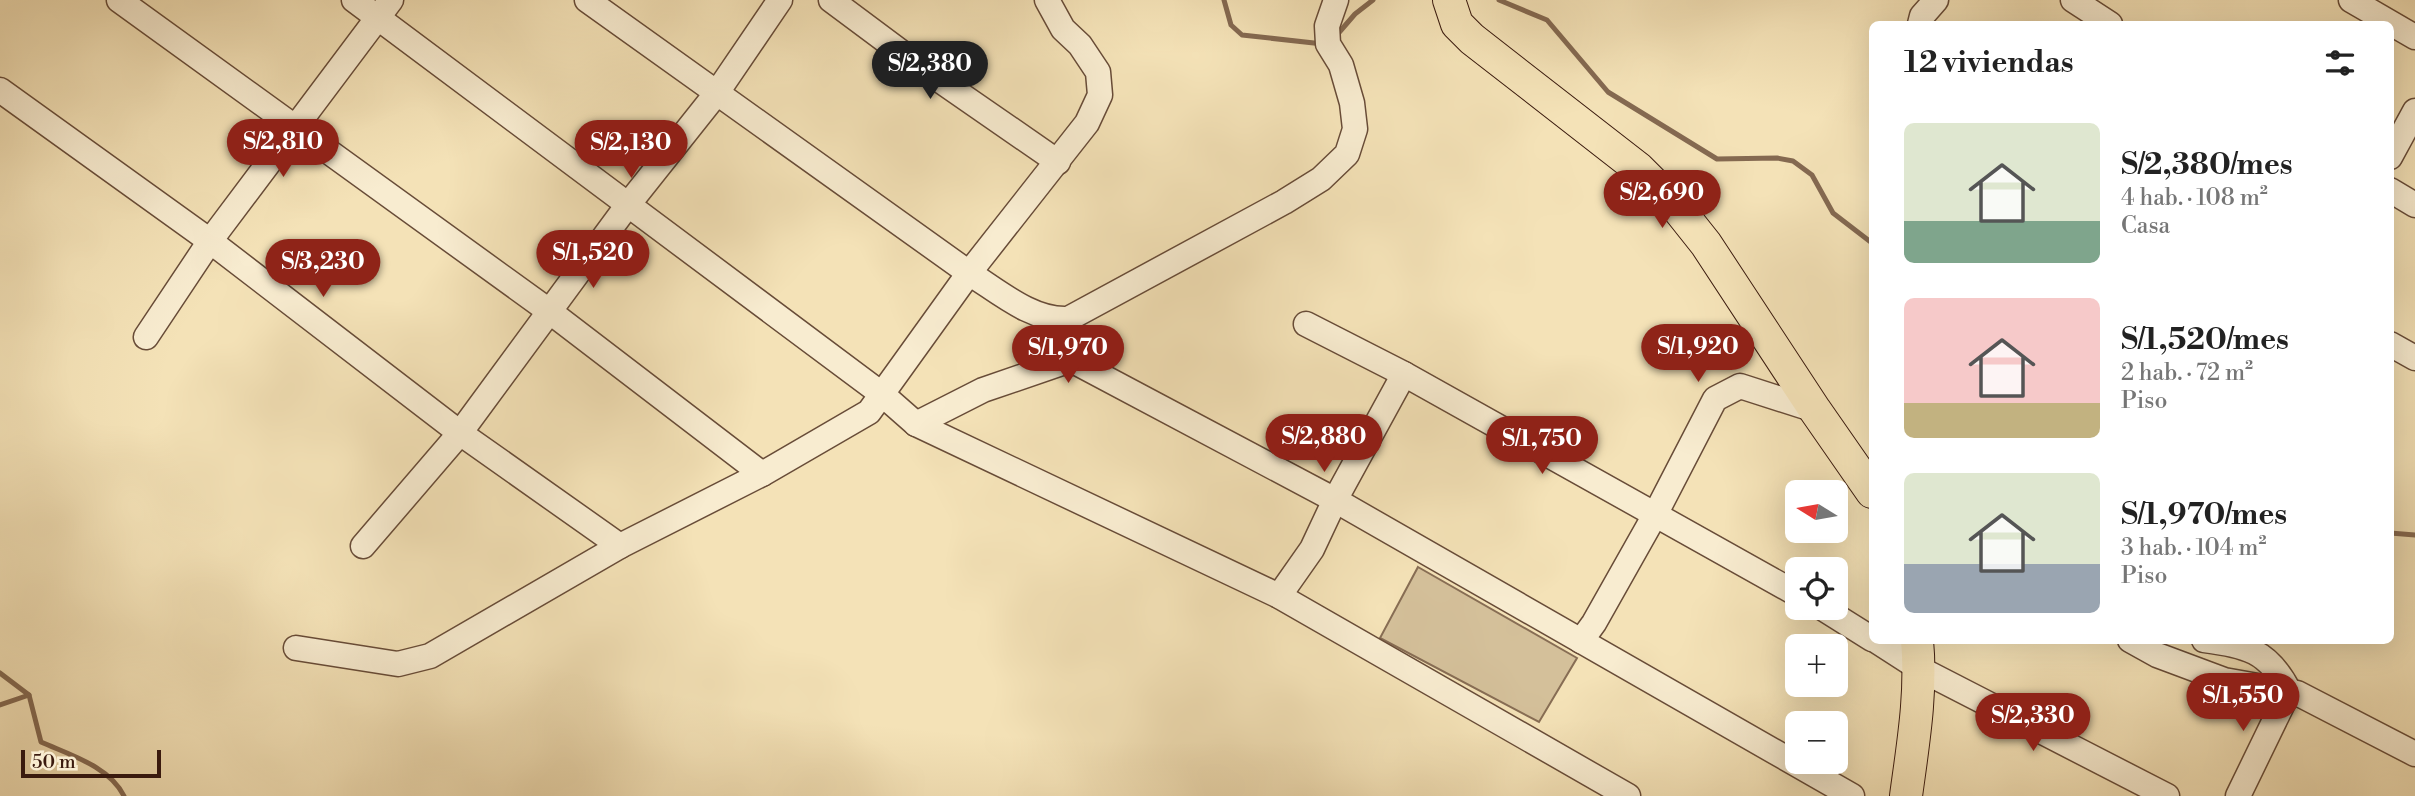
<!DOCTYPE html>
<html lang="es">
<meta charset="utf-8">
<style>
body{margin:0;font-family:"Libre Bodoni",serif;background:#f6f6f6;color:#222;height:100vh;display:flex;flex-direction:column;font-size:26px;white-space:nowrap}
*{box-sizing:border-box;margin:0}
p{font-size:23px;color:#767676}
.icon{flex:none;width:38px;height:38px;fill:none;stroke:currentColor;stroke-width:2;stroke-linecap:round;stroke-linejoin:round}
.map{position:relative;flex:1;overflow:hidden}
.details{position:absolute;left:1869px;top:21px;width:525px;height:623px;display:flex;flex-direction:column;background:#fff;border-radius:10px;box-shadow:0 7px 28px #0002}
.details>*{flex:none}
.needle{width:46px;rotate:281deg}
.fabs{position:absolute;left:1785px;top:480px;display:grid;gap:14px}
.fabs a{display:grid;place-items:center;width:63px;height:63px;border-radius:10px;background:#fff;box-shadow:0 7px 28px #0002;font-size:35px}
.scale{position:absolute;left:21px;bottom:18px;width:140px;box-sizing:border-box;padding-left:7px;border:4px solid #3a1a0e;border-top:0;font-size:19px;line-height:24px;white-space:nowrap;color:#3a1a0e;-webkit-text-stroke:5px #f8ecd0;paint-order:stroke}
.price{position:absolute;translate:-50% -60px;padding:0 16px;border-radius:24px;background:#8f2418;color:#fff;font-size:23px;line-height:46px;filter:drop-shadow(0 2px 4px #0008)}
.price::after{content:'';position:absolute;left:50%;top:42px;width:21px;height:16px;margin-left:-10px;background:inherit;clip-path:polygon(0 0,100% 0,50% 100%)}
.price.selected{background:#222;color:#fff}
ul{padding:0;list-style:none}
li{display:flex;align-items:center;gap:21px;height:175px;padding:0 35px}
li span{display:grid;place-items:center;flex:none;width:196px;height:140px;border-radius:10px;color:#555}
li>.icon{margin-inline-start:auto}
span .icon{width:84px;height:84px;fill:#fffc;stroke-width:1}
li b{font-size:30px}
h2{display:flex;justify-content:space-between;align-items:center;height:84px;padding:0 35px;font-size:30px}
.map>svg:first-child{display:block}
.green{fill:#d4c09a;stroke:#876d54;stroke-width:2}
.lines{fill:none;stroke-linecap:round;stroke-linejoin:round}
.stream{stroke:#846951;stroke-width:5}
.minor-casing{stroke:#684c38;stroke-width:27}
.major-casing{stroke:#3a1a0e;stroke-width:34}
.minor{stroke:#f8ecd0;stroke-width:24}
.major{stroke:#f4e2b7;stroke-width:32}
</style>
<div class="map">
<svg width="2415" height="796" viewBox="0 0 2415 796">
<rect width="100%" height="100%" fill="#f4e2b7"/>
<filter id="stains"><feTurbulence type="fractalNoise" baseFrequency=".00286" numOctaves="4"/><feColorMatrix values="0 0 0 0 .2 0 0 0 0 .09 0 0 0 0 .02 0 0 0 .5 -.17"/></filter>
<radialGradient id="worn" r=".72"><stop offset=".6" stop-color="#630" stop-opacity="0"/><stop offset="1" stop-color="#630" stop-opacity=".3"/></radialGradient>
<path class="green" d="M1418,567L1577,658L1539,722L1380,638Z"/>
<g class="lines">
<g class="stream">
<path d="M1224,0L1231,25L1242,35L1323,44"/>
<path d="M1499,0L1547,20L1608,92L1717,159L1777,158L1793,161L1812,175L1833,213L1872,243"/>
<path d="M1336,36L1355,14L1373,0"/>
<path d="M2390,533L2415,535"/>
<path d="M0,673L29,695L41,742C70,755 109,766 124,796"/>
<path d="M0,705L29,695"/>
</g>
<g class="minor-casing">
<g id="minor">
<path d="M119,0L549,311L762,474"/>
<path d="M354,0L883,395L916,424L1279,596L1628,796"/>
<path d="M587,0L969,273C998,291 1032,321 1068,319L1284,202L1321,179L1347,154L1355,129L1352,103L1341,65L1328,44L1327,26L1336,0"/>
<path d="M831,0L925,70L1058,162"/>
<path d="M2073,0L2110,24"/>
<path d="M2351,0L2415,37"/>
<path d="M1920,24L1922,16L1936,0"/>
<path d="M0,90L210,241L460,433L620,546"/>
<path d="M2390,157L2415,111"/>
<path d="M2390,190L2415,205"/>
<path d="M1306,324L1404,374L1797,594"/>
<path d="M146,337L210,241L391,0"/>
<path d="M2390,344L2415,358"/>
<path d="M916,424L983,390L1062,363H1077L1335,500L1852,796"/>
<path d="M363,546L460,433L627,206L716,94L780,0"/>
<path d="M1279,596L1312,549L1335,500L1404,374"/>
<path d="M1821,607L1872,639"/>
<path d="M1875,640L1920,669L2167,796"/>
<path d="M2130,640L2157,655L2224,680L2297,693L2415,754"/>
<path d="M2204,640C2247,646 2268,650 2289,691"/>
<path d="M1581,641L1594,623L1656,513L1715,399L1740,386L1815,410"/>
<path d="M296,648L398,664L430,656L620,546L762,474L869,412L969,273L1087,123L1100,95L1098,72L1080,45L1063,29L1047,0"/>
<path d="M2238,796L2289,691"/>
</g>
</g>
<g class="major-casing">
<g id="major">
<path d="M1449,0L1457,24L1472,39L1639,169L1675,205L1706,244L1815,410L1872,492"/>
<path d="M1906,796C1913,744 1922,693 1917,640"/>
</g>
</g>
<use href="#minor" class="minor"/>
<use href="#major" class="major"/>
</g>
<rect width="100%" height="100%" filter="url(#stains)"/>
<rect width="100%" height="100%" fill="url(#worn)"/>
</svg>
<div class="fabs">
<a><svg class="needle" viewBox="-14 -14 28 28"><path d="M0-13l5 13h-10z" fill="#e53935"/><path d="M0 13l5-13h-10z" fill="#767676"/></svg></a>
<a><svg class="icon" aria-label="locate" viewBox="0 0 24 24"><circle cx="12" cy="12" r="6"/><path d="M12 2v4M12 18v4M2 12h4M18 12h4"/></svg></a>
<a>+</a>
<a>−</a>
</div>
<div class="scale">50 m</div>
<b class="price selected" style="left:930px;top:101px">S/2,380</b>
<b class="price" style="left:283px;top:179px">S/2,810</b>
<b class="price" style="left:631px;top:180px">S/2,130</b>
<b class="price" style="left:1662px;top:230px">S/2,690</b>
<b class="price" style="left:593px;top:290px">S/1,520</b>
<b class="price" style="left:323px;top:299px">S/3,230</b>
<b class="price" style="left:1698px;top:384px">S/1,920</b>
<b class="price" style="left:1068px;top:385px">S/1,970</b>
<b class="price" style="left:1324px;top:474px">S/2,880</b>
<b class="price" style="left:1542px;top:476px">S/1,750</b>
<b class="price" style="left:2243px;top:733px">S/1,550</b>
<b class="price" style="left:2033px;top:753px">S/2,330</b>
<section class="details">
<h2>12 viviendas<svg class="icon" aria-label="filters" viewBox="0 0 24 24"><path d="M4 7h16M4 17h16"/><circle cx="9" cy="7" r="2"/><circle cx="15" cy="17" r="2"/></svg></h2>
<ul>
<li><span style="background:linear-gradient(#dfe7d0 70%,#7fa58c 0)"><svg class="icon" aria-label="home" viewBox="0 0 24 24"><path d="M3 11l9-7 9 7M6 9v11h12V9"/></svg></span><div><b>S/2,380/mes</b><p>4 hab. · 108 m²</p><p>Casa</p></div></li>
<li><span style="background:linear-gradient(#f6c9c9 75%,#c2b280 0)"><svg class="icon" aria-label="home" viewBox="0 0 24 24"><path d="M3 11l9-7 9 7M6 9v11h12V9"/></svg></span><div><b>S/1,520/mes</b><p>2 hab. · 72 m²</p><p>Piso</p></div></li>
<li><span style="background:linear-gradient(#dfe7d0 65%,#9aa5b1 0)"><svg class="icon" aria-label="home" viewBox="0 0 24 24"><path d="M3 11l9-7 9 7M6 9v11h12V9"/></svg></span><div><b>S/1,970/mes</b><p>3 hab. · 104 m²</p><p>Piso</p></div></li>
</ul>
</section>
</div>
